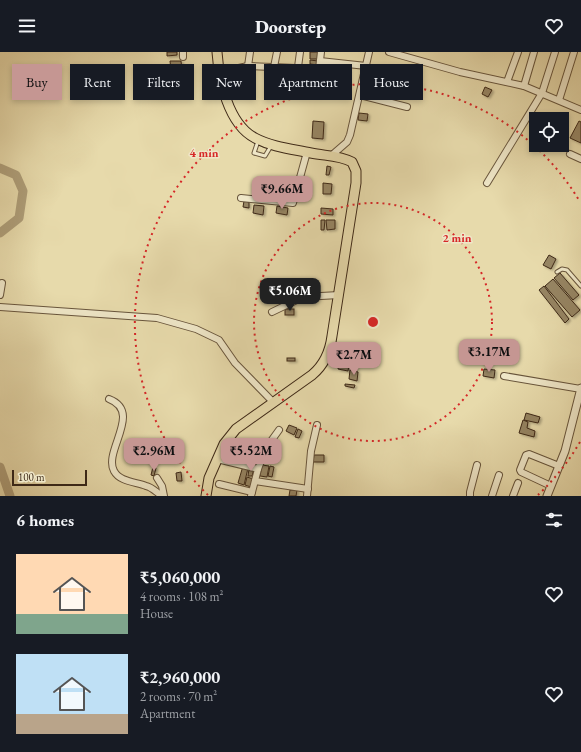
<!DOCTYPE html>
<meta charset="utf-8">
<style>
body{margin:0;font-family:"EB Garamond",serif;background:#20242c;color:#f1f3f6;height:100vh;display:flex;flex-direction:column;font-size:15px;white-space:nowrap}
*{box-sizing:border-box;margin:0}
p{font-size:13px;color:#9ea1a6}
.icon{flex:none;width:22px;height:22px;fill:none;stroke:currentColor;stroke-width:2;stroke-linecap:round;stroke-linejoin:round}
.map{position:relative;height:444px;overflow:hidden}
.panel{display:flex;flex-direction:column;background:#171b24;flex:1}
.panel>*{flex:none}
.guide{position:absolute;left:12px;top:12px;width:557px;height:36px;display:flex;gap:8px}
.buttons{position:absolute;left:529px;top:60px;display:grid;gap:8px}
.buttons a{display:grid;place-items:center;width:40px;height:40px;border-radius:0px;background:#171b24;box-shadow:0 2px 6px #0003;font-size:20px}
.scale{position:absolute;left:12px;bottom:10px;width:75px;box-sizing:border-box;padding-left:4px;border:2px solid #3e2917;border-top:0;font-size:11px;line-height:14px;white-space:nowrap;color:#3e2917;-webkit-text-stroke:3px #efe7c8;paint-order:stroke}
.price{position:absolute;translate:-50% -34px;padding:0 9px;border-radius:8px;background:#c59692;color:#111;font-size:13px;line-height:26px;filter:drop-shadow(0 1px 2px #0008)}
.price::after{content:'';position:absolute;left:50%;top:24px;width:12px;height:9px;margin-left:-6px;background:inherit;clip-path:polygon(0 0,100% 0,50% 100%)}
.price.active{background:#222;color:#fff}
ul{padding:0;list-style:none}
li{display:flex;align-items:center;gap:12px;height:100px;padding:0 16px}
li span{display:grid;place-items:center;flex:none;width:112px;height:80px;border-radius:0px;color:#555}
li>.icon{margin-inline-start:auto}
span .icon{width:48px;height:48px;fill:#fffc;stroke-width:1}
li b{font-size:17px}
h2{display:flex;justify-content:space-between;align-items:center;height:48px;padding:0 16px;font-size:17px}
.tag{padding:0 14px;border-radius:0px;background:#171b24;box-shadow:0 2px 6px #0003;font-size:14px;line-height:36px}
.tag.active{background:#c59692;color:#111}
header{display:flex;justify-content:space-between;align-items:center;height:52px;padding:0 16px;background:#171b24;font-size:18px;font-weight:800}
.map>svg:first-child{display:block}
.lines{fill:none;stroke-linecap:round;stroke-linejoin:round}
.river{stroke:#ae9e79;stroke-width:9}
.building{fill:#968564;stroke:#3e2917;filter:url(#shadow)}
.service-casing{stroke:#68553c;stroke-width:5}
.minor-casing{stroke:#68553c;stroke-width:8}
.tertiary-casing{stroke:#68553c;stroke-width:9}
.primary-casing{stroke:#3e2917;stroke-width:11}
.service{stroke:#efe7c8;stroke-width:3}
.minor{stroke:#efe7c8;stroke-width:6}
.tertiary{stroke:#efe7c8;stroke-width:7}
.primary{stroke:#e7daab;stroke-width:9}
.ring{fill:none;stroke:#d62828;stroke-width:2;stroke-dasharray:2 4}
.centre{fill:#d62828;stroke:#efe7c8;stroke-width:2}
.ring-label{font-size:12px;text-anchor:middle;font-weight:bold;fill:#d62828;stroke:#efe7c8;stroke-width:3;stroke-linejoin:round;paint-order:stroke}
</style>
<header><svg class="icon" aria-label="menu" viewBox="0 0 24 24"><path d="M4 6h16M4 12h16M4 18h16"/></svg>Doorstep<svg class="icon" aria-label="heart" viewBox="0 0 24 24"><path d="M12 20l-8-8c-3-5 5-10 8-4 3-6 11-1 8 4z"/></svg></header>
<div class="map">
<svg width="581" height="444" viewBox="0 0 581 444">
<defs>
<filter id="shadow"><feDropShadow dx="2" dy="1.5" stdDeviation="1" flood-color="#0004"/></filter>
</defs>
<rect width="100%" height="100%" fill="#e7daab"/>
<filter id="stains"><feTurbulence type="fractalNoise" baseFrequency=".005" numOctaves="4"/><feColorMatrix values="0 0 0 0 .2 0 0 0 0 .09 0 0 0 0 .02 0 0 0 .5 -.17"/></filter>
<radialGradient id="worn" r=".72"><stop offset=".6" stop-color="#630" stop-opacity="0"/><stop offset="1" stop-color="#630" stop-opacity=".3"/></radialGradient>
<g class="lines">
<g class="river">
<path d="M0,116L16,123L23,139L19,166L0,181"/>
<path d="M0,415L10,444"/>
</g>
</g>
<g class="building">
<path d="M167,0H177V3L167,4Z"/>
<path d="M310,0H319L318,7H310Z"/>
<path d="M310,8L318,9V13L310,12Z"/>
<path d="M170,9H181L182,18H171Z"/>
<rect x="289" y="19" width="4" height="7"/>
<rect x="310" y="19" width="8" height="10"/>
<rect x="295" y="20" width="7" height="6"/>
<path d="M333,21L343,22V29L332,28Z"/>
<rect x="228" y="22" width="8" height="6"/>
<path d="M485,35L492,38L488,45L482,42Z"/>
<path d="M359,61L368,62L367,69L358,68Z"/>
<path d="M313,69L324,70L323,87L312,86Z"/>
<path d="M579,69L581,70V91L570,86Z"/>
<path d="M327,114L331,115L329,123H326Z"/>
<path d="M323,131L332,132L331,142H323Z"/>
<path d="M281,135L291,136L290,146L280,145Z"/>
<path d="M270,137L277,138L276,145L270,144Z"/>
<path d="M244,149L249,150V156L243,155Z"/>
<path d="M254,153L264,154L263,163L253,161Z"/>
<path d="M277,154L288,156L287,163L276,161Z"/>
<path d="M321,156L333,157V163L321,162Z"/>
<path d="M321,168H325L324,178H321Z"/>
<path d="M326,168H335V177L327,178Z"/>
<path d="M549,203L556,207L551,217L543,213Z"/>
<path d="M560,221L579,243L573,248L554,226Z"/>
<path d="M553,227L580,258L572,265L545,234Z"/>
<path d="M544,234L569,267L565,271L539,238Z"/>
<rect x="285" y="257" width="9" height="6"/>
<rect x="287" y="306" width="8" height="3"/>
<path d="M351,309H356L355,317L350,316Z"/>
<path d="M339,311L349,313L348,319L338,317Z"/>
<path d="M484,317L495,318L494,326L483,324Z"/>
<path d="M350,318L358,320L357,329L349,327Z"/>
<path d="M345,332L355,333L354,336L345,334Z"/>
<path d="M526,361L540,365L538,371L524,368Z"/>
<path d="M523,368L528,370L527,376L535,379L534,385L519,381Z"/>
<path d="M289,373L297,376L294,383L286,379Z"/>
<path d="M298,377L302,379L299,386L295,385Z"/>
<rect x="163" y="399" width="9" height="9"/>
<path d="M314,403H324V410H313Z"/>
<path d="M262,413L269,414L267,425L260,424Z"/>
<path d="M243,414L248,416L244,433L238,431Z"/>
<path d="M270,414L274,415L272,425L268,424Z"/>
<path d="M153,415L156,416L154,424L151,423Z"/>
<path d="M249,417H254L252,424H248Z"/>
<path d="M181,420L182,429H177L176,421Z"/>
<path d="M247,425L253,427L251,435L245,433Z"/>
<path d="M290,438H297L296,444H289Z"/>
</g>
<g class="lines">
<g class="service-casing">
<g id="service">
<path d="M258,89L254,101L265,104L271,94"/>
<path d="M557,220L562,217L567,218L581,234"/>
<path d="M329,304L355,308"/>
</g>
</g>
<g class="minor-casing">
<g id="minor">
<path d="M183,0V5"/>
<path d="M389,0L460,20L524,34L581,58"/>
<path d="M320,9L366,14"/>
<path d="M248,14L250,0"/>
<path d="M269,15V38L328,40"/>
<path d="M274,15L277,0"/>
<path d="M298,15L300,0"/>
<path d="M365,19L411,30"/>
<path d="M220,20L248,14L319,17L321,0"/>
<path d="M507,30L518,0"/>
<path d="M524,34L534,0"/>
<path d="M360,43L407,55"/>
<path d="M559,48L574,0"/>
<path d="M570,102L581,107"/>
<path d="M332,103L347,90L350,83L369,0"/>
<path d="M487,131L542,41L555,0"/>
<path d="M241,146L293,151L307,100"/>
<path d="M0,243L2,231"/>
<path d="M0,255L157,266L196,277L219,288L235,311L273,350"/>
<path d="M272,260L303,245L339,243"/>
<path d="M504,324L581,337"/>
<path d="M109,347C143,360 103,399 114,419C120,430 136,430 146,434C152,435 157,441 162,444"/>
<path d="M217,407L258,417L251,444"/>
<path d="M258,417L266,396L279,378"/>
<path d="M157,426L162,434L164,444"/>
<path d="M255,429L308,437"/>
<path d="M219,432L252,440"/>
<path d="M551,434L521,420L520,418L526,403L529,402L559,414"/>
<path d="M307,444L311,399L317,373"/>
<path d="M470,444V440L477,413"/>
<path d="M492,444L499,423"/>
<path d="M513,444L518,431"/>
</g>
</g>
<g class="tertiary-casing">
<path id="tertiary" d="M547,444L565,399L581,336"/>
</g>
<g class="primary-casing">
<path id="primary" d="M206,444L209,426L224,392L236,377L312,323C324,313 330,300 332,284L356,131V119L352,110C339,103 325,104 311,101C292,97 272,95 255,86C228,72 219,28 217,0"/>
</g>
<use href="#service" class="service"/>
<use href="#minor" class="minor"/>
<use href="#tertiary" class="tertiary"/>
<use href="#primary" class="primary"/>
</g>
<g class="ring">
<circle cx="373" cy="270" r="119"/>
<path d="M580 390A239 239 0 0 1 538 443M208 443A239 239 0 1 1 580 150"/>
</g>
<circle cx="373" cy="270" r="6" class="centre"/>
<g class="ring-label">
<text x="204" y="105">4 min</text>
<text x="457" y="190">2 min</text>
</g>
<rect width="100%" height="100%" filter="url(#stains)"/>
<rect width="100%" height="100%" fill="url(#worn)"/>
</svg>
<div class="buttons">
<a><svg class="icon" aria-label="locate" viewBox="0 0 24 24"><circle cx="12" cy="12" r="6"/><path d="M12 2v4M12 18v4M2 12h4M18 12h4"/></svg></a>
</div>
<div class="scale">100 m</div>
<b class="price" style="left:282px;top:158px">₹9.66M</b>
<b class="price active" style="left:290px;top:260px">₹5.06M</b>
<b class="price" style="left:489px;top:321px">₹3.17M</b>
<b class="price" style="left:354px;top:324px">₹2.7M</b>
<b class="price" style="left:154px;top:420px">₹2.96M</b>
<b class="price" style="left:251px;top:420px">₹5.52M</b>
<div class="guide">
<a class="tag active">Buy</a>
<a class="tag">Rent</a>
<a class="tag">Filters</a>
<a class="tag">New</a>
<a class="tag">Apartment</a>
<a class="tag">House</a>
</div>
</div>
<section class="panel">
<h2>6 homes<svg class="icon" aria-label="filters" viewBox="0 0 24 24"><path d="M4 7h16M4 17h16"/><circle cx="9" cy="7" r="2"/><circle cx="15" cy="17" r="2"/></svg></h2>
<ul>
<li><span style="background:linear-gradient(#ffd9b3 75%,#7fa58c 0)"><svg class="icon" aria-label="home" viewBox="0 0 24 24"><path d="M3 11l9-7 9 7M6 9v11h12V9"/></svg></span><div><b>₹5,060,000</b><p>4 rooms · 108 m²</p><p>House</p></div><svg class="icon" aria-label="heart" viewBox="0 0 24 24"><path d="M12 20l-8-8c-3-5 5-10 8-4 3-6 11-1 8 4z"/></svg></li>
<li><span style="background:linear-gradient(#bfe0f5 75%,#b9a48a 0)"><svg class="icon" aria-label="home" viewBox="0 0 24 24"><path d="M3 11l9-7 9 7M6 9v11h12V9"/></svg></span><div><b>₹2,960,000</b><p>2 rooms · 70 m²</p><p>Apartment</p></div><svg class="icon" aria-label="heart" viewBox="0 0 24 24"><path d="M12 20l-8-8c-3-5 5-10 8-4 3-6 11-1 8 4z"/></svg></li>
</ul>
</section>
